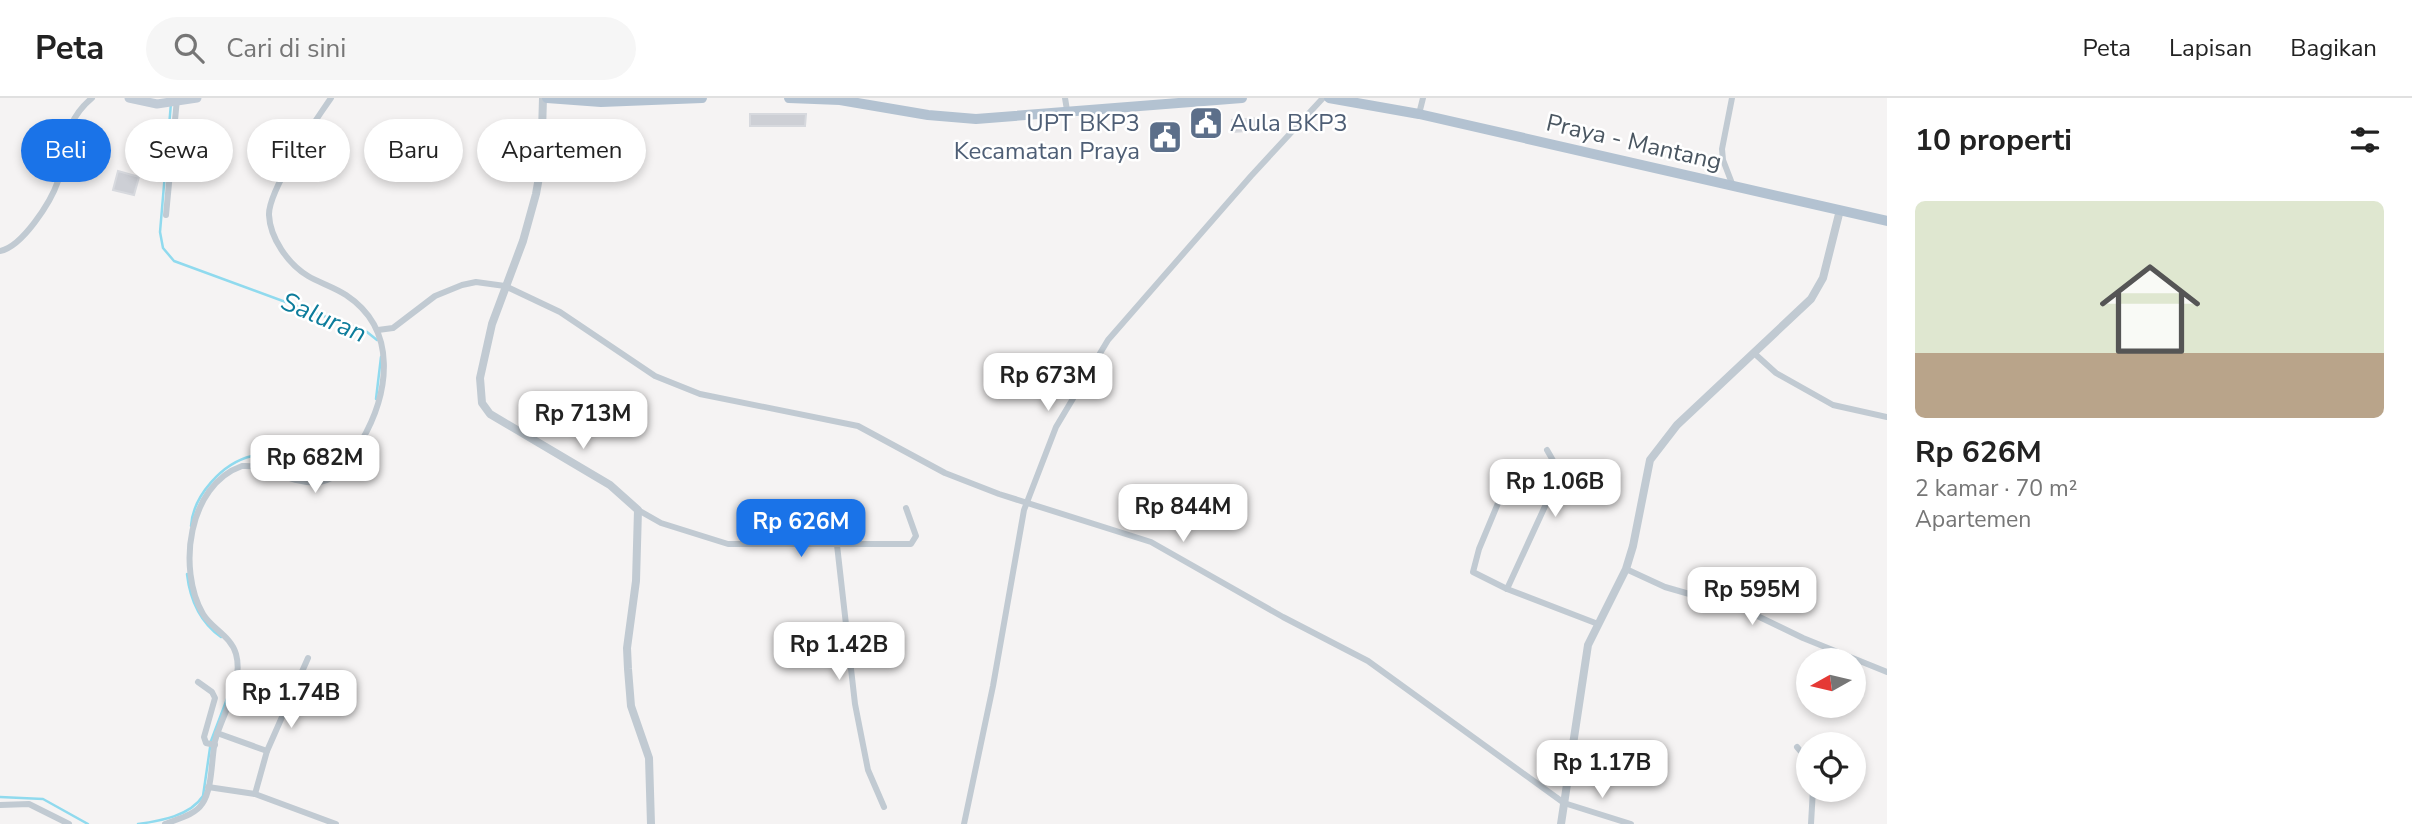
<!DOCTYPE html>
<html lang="id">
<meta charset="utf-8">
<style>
body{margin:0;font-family:"Nunito Sans",sans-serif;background:#f6f6f6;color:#222;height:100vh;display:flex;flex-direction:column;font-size:26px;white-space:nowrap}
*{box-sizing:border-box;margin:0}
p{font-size:23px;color:#767676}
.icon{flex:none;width:38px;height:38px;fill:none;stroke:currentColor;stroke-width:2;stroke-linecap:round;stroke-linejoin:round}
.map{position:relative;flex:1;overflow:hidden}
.side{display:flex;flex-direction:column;background:#fff;width:525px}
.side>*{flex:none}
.banner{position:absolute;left:21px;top:21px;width:665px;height:63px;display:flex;gap:14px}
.needle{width:46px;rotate:262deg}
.buttons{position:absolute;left:1796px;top:550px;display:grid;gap:14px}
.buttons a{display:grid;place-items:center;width:70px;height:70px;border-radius:50%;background:#fff;box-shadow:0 4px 10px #0003;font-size:35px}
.price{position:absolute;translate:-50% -60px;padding:0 16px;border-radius:14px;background:#fff;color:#222;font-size:23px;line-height:46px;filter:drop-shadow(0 2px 4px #0008)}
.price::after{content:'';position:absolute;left:50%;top:42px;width:21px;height:16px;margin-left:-10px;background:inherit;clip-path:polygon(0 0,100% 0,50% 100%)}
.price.current{background:#1a73e8;color:#fff}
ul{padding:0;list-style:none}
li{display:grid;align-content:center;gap:14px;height:371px;padding:0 28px}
li span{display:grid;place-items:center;height:217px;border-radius:10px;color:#555}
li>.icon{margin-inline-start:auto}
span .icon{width:126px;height:126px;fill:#fffc;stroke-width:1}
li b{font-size:30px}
h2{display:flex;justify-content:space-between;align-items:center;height:84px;padding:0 28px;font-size:30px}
.chip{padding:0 24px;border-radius:32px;background:#fff;box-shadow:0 4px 10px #0003;font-size:24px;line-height:63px}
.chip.current{background:#1a73e8;color:#fff}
header{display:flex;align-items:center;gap:42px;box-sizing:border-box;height:98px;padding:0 35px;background:#fff;border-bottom:2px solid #e0e0e0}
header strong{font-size:33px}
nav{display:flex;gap:38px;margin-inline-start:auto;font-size:24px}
.search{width:490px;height:63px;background:#f6f6f6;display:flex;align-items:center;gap:18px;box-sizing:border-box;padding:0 24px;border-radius:38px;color:#767676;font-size:26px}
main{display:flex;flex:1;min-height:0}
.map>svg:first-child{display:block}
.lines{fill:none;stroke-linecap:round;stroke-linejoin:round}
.stream{stroke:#90daee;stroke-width:2.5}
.building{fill:#cdcfd5;stroke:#d7d9de;stroke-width:2}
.minor{stroke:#c1cad2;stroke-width:6}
.tertiary{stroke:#c1cad2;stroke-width:8}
.secondary{stroke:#c1cbd6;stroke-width:9}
.primary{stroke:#b3c2d1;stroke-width:10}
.labels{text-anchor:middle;stroke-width:5;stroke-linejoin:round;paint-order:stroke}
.service-label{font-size:24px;fill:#4e5e75;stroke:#fff;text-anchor:end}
.street-label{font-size:24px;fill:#4a5661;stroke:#fff}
.water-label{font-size:26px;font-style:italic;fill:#0c7c9b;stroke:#fff}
</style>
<header>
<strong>Peta</strong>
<div class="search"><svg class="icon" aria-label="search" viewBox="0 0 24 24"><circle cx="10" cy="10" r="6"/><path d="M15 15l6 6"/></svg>Cari di sini</div>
<nav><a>Peta</a><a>Lapisan</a><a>Bagikan</a></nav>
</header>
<main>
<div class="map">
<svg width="1887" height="726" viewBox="0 0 1887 726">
<rect width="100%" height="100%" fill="#f5f3f3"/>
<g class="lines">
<g class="stream">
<path d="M171,5L160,134L163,150L174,163L367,234L377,242"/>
<path d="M376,301L381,259"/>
<path d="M191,428C193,398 222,365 252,358C306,371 322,402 360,339"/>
<path d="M187,476C190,502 200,524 221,539"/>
<path d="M0,699L43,701L88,726"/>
<path d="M138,726C160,723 190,718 203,698L211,643L230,593"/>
</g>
</g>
<g class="building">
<path d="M750,16H806L805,28H750Z"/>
<path d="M1215,17L1216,30L1212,31V41H1201V32H1196L1195,19Z"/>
<path d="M1260,20L1261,32L1233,34L1232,22Z"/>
<path d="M118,73L139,79L134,97L113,92Z"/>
</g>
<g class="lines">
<g class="minor">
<path d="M1065,0L1067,12"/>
<path d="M1732,0L1722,51L1723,62L1733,88"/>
<path d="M1419,16L1423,0"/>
<path d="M166,117L177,1"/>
<path d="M0,153C22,149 51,104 58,83C68,49 62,25 92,0"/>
<path d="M378,232L393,230L435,198L462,187L476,184L505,188L560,214L655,278L700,296L858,328L945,375L999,396L1151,444L1283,519L1368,563L1564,705L1631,726"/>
<path d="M1755,256L1776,275L1833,307L1887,319"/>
<path d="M1506,386L1479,451L1473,474L1507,491L1598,526"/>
<path d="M638,412L661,425L728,446H911L916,438L906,410"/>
<path d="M837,447L855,606L868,672L884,709"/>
<path d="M1626,471L1665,489L1745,512L1803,540L1887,574"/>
<path d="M1507,491L1558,380L1559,373L1547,352"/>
<path d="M198,584L212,594L215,600L204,639L206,645L215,647"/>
<path d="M217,635L267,653"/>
<path d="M1797,649L1808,662"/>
<path d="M208,689L255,696L336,726"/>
<path d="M255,696L267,653L308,560"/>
<path d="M0,707L29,706L69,726"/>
<path d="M165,726C177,721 195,717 202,706C213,690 211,662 215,643C222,616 244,585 236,556C231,538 212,531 203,516C177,471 188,387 242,368C268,366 293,388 320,384C340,381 351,359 361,344C389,296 399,232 346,197C334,189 320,185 308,178C288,166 270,140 269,117C268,93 316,21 331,0"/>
<path d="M964,726L993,588L1024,412L1056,329L1108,242L1251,78L1323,0"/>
<path d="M1811,726L1813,691"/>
</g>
<g class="tertiary">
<path d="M543,0L541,68L536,96L523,143L492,226L480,280L482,305L490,316L610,387L638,412L636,483L627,550L628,571L631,608L649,660L651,726"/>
<path d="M1561,726L1588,547L1626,471L1633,448L1650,362L1677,327L1811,201L1823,180L1840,112"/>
</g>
<path class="secondary" d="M129,0L157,6L197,0"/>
<g class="primary">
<path d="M547,0L601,4L702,0"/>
<path d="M789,0L840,2L928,17L976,21L1242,0"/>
<path d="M1329,0L1419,16L1887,123"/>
</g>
</g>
<defs>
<g id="civic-square" transform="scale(1.75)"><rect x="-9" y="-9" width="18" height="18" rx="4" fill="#5c6f8a" stroke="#fff"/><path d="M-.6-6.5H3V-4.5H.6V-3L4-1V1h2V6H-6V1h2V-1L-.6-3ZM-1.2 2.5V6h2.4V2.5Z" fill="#fff"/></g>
</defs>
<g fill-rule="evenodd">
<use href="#civic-square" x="1206" y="25"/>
<use href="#civic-square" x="1165" y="39"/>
</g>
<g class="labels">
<g class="service-label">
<text x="1140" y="33">UPT BKP3<tspan x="1140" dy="28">Kecamatan Praya</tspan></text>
<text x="1230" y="33" text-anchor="start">Aula BKP3</text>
</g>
<g class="street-label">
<text transform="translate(1634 44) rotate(13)" y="8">Praya - Mantang</text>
</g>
<g class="water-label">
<text transform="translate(324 219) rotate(23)" y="9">Saluran</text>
</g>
</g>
</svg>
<div class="buttons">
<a><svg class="needle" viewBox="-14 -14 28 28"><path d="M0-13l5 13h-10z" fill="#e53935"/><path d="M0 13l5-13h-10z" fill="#767676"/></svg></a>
<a><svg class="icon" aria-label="locate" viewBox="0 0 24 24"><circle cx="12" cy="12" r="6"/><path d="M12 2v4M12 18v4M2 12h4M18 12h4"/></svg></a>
</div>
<b class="price" style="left:1048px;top:315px">Rp 673M</b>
<b class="price" style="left:583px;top:353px">Rp 713M</b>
<b class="price" style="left:315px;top:397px">Rp 682M</b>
<b class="price" style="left:1555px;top:421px">Rp 1.06B</b>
<b class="price" style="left:1183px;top:446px">Rp 844M</b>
<b class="price current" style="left:801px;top:461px">Rp 626M</b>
<b class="price" style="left:1752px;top:529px">Rp 595M</b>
<b class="price" style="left:839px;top:584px">Rp 1.42B</b>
<b class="price" style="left:291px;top:632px">Rp 1.74B</b>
<b class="price" style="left:1602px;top:702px">Rp 1.17B</b>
<div class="banner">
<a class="chip current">Beli</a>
<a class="chip">Sewa</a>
<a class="chip">Filter</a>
<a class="chip">Baru</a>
<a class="chip">Apartemen</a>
</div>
</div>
<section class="side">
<h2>10 properti<svg class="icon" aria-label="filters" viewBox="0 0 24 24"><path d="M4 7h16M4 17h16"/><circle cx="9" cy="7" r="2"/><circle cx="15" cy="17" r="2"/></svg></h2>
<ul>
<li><span style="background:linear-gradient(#dfe7d0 70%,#b9a48a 0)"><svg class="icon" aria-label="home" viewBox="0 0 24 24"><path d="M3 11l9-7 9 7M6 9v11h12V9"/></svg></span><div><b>Rp 626M</b><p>2 kamar · 70 m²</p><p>Apartemen</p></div></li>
</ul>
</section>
</main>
